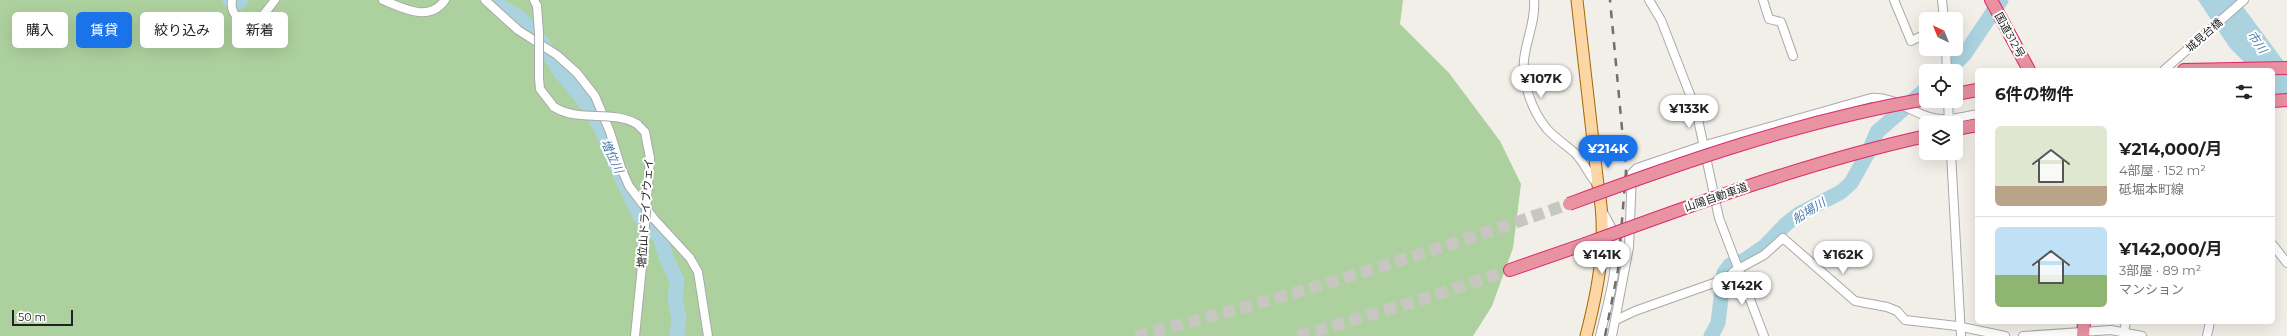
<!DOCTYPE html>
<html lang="ja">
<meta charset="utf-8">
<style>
body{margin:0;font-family:Montserrat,"Noto Sans JP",sans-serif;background:#f2f2f2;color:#202124;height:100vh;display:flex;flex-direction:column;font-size:15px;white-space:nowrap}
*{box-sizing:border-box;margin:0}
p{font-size:13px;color:#757577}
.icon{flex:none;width:22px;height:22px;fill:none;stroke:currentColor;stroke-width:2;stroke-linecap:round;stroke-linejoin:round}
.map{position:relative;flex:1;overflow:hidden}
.sheet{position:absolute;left:1975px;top:68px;width:300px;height:256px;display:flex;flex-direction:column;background:#fff;border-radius:6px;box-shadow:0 4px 16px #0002}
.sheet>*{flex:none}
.guide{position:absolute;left:12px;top:12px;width:380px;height:36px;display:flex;gap:8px}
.needle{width:26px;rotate:317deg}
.controls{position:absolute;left:1919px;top:12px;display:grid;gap:8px}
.controls a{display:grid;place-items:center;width:44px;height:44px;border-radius:6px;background:#fff;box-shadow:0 4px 16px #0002;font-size:20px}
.scale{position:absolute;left:12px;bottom:10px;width:61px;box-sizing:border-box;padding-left:4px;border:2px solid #222;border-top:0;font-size:11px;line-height:14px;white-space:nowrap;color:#222;-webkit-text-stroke:3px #fff;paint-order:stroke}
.price{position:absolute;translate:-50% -34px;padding:0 9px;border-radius:14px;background:#fff;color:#222;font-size:13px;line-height:26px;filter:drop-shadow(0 1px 2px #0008)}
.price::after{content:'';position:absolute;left:50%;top:24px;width:12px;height:9px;margin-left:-6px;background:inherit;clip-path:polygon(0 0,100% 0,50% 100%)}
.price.selected{background:#1a73e8;color:#fff}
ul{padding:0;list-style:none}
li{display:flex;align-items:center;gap:12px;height:100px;padding:0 20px}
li+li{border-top:1px solid #e0e0e0}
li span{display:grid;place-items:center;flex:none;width:112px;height:80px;border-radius:6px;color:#555}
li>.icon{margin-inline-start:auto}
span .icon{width:48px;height:48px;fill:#fffc;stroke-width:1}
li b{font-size:17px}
h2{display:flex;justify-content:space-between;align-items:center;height:48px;padding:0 20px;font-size:17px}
.chip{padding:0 14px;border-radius:6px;background:#fff;box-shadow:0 4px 16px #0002;font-size:14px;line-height:36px}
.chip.selected{background:#1a73e8;color:#fff}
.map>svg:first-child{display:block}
.forest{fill:#add19e}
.water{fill:#aad3df}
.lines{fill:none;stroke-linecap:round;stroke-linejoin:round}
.river{stroke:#aad3df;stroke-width:15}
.highway-tunnel{stroke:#c8c6c1;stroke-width:12;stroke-dasharray:12 6;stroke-linecap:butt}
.minor-casing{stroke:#a9a9a9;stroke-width:10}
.major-casing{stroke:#a06b00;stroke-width:13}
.highway-casing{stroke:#dc2a67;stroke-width:14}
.minor{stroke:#fff;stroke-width:8}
.major{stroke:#fcd6a4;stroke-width:11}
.highway{stroke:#e892a2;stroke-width:12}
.rail{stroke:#707070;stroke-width:2.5;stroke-dasharray:8 8;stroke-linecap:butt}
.minor-bridge-casing{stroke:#a9a9a9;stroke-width:10;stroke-linecap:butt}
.highway-bridge-casing{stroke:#dc2a67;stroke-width:14;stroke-linecap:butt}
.minor-bridge{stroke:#fff;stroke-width:8}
.highway-bridge{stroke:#e892a2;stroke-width:12}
.labels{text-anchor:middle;stroke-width:4;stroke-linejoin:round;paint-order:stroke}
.street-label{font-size:11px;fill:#222;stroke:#fff}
.water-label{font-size:12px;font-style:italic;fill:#4a7aab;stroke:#fff}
</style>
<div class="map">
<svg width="2287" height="336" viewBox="0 0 2287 336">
<rect width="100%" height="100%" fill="#f2efe9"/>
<path class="forest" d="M0,0H1403L1400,24L1449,73L1500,141L1521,184L1513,248L1492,306L1473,336H0Z"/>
<path class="water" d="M2198,0H2238L2287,66V105L2273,91V70H2252L2230,48Z"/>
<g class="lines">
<g class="river">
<path d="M230,0L239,2L241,0"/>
<path d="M495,0L500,6L520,18L543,44L560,71L590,108L603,132L615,163L640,216L660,237L666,257L677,281L675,300L679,318L677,336"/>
<path d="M1948,71L1964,55L2001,0"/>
<path d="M1711,336L1718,323L1724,273L1730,265L1745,260L1765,246L1786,224L1799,214L1841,192L1851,183L1869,151L1877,132L1926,89"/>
</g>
<g class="highway-tunnel">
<path d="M1136,336C1283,299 1426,254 1569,204"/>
<path d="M1298,336L1420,300L1510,270"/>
</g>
<g class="minor-casing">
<g id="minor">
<path d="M232,0C229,19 248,27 263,15C267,11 271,5 275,0"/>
<path d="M383,0C403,8 429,23 445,0"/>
<path d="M485,0L518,30L557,55L577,73L595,96L610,132L621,168L629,186L655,220L690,258L698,272L708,336"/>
<path d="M534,0L537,6"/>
<path d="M1534,0C1536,20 1526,40 1524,60C1522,83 1532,111 1547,129C1555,138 1566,145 1575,153C1584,162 1589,176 1598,185"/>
<path d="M1649,0L1661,20L1696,110L1719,218L1764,336"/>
<path d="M1763,0L1769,19L1781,22L1793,56"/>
<path d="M1894,0L1911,41L1926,34"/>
<path d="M1942,0L1944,19"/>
<path d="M1946,49L1947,71"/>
<path d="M2164,70L2244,0"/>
<path d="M539,78L540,89L554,107"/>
<path d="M1948,101L1949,123"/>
<path d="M637,124L645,132L650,158"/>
<path d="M1951,153L1961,336"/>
<path d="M2273,245L2287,263"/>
<path d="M1616,320L1635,311L1728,278L1733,272L1764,255L1783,238L1855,301L1887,307L1897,311L1905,320L1957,326L2005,336"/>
<path d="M2124,332L2126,322"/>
<path d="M635,336L642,266"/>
<path d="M1600,336C1607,305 1620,267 1614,235C1612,227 1607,220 1603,212"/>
<path d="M1612,336L1629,247L1632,173L1637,168L1702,146L1871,98C1894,96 1911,113 1933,118C1948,121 1963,117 1977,114"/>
<path d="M2023,336L2111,330L2142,336"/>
<path d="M2207,336L2210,322"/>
</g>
</g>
<g class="major-casing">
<path id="major" d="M1577,0L1598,185C1608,237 1599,286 1586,336"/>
</g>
<g class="highway-casing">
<g id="highway">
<path d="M1991,0L2029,70"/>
<path d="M2184,70L2287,68"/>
<path d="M1956,94L1977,90"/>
<path d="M2273,101L2287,100"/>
<path d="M1956,129L1977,125"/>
<path d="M1510,270L1585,244"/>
<path d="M2083,336L2084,322"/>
</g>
</g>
<use href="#minor" class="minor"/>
<use href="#major" class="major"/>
<use href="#highway" class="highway"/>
<path class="rail" d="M1605,336L1618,270L1626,171L1610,0"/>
<g class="minor-bridge-casing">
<g id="minor-bridge">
<path d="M537,6L539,33V78"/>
<path d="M554,107C580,123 611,109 637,124"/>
<path d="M642,266L650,158"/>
</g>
</g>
<g class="highway-bridge-casing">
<g id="highway-bridge">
<path d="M1569,204C1685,161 1804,120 1926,99"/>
<path d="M1585,244C1697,203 1809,162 1926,136"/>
</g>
</g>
<use href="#minor-bridge" class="minor-bridge"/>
<use href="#highway-bridge" class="highway-bridge"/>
</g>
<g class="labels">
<g class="street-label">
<text transform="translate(2010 35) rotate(61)" y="4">国道312号</text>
<text transform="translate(2204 35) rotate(-41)" y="4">城見台橋</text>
<text transform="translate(1716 197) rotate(-19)" y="4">山陽自動車道</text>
<text transform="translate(645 213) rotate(-86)" y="4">増位山ドライブウェイ</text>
</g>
<g class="water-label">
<text transform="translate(2257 42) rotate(56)" y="4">市川</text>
<text transform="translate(612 156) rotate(65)" y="4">増位川</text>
<text transform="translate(1809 211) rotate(-32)" y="4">船場川</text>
</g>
</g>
</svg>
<div class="controls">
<a><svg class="needle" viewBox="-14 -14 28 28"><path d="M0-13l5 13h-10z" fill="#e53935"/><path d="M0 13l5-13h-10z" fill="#757577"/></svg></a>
<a><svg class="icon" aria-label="locate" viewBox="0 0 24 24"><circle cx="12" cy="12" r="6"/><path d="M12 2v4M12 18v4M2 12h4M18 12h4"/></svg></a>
<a><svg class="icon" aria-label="layers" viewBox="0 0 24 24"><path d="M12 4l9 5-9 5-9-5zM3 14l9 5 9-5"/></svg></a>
</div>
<div class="scale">50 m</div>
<b class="price" style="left:1541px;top:99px">¥107K</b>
<b class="price" style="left:1689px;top:129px">¥133K</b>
<b class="price selected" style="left:1608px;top:169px">¥214K</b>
<b class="price" style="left:1602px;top:275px">¥141K</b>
<b class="price" style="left:1843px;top:275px">¥162K</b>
<b class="price" style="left:1742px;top:306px">¥142K</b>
<div class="guide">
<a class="chip">購入</a>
<a class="chip selected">賃貸</a>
<a class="chip">絞り込み</a>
<a class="chip">新着</a>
</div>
<section class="sheet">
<h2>6件の物件<svg class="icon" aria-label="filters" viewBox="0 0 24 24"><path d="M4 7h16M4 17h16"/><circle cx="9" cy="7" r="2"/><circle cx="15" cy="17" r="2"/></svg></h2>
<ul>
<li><span style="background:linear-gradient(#dfe7d0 75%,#b9a48a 0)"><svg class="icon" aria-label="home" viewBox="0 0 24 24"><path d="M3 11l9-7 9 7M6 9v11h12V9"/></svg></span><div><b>¥214,000/月</b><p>4部屋 · 152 m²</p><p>砥堀本町線</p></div></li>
<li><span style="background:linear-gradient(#bfe0f5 60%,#8fb573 0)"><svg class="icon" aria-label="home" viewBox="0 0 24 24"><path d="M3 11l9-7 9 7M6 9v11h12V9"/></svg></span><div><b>¥142,000/月</b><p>3部屋 · 89 m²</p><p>マンション</p></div></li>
</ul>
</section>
</div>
